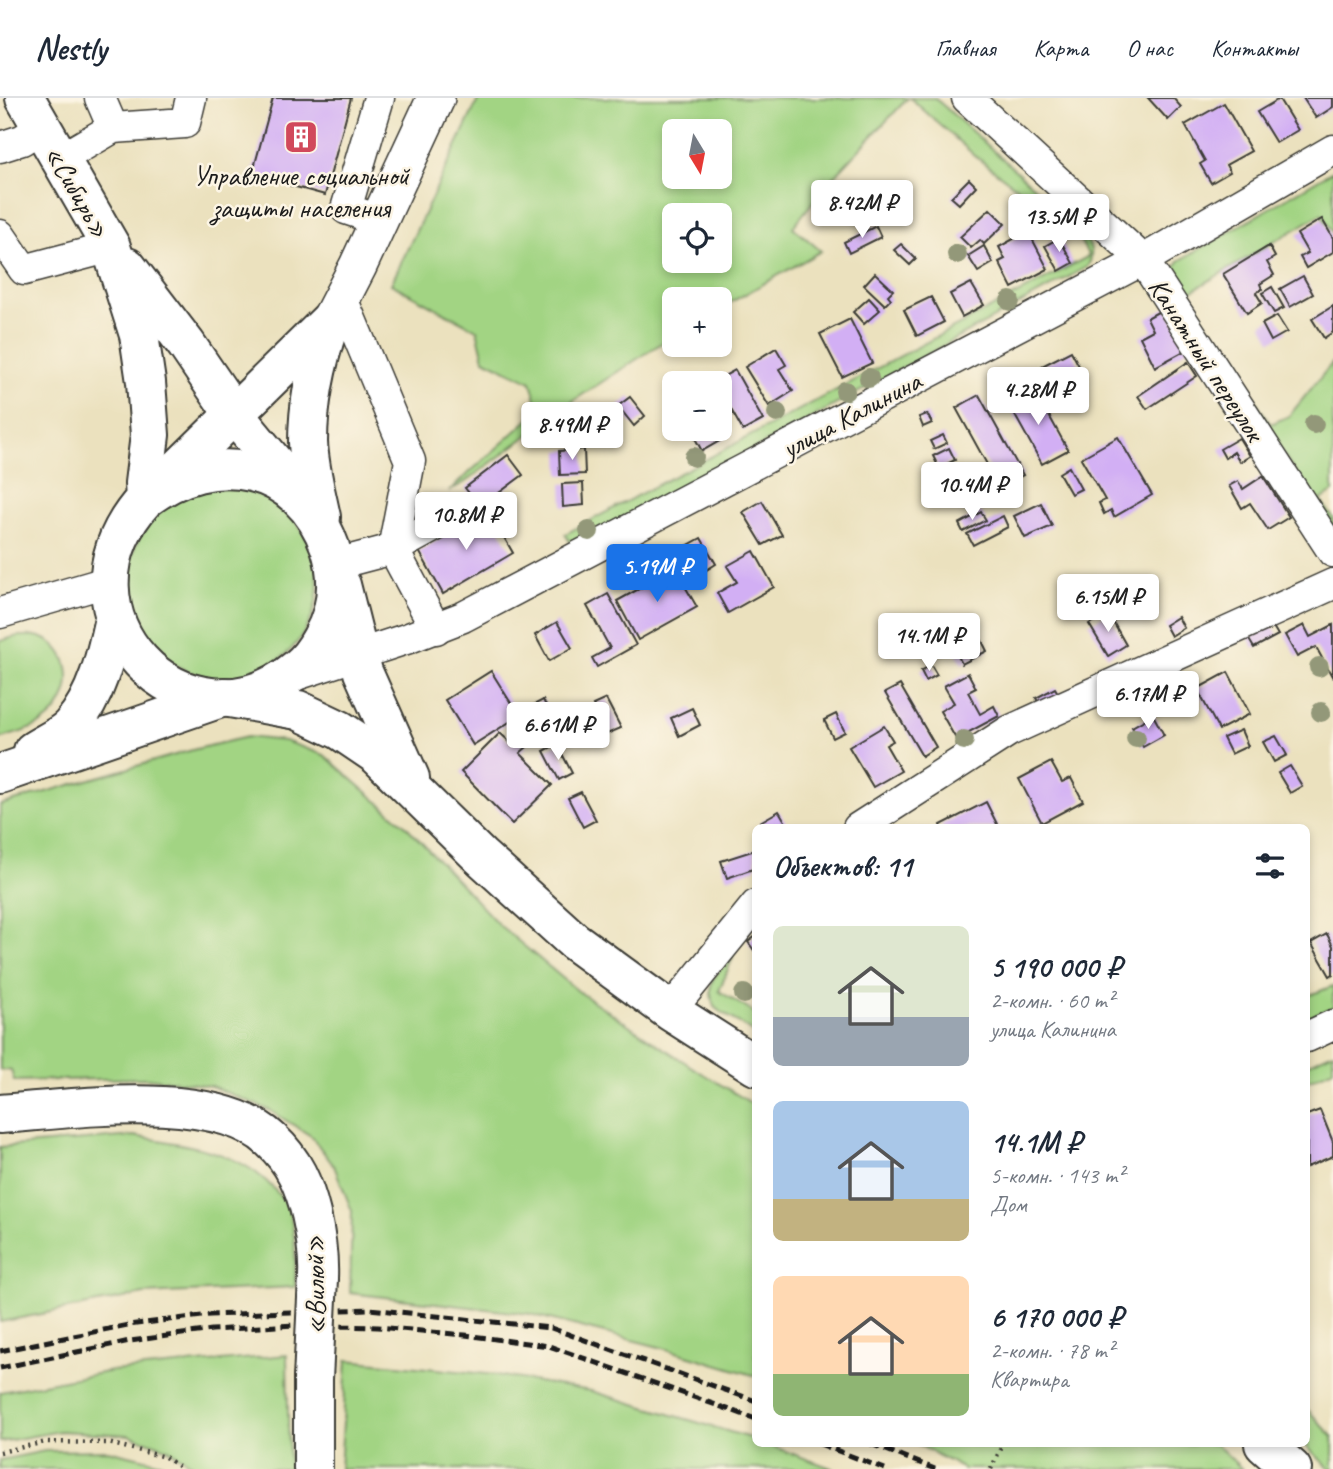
<!DOCTYPE html>
<html lang="ru">
<meta charset="utf-8">
<style>
body{margin:0;font-family:Caveat,sans-serif;background:#f6f6f7;color:#1f2937;height:100vh;display:flex;flex-direction:column;font-size:26px;white-space:nowrap}
*{box-sizing:border-box;margin:0}
p{font-size:23px;color:#747a83}
.icon{flex:none;width:38px;height:38px;fill:none;stroke:currentColor;stroke-width:2;stroke-linecap:round;stroke-linejoin:round}
.map{position:relative;flex:1;overflow:hidden}
.sheet{position:absolute;left:752px;top:726px;width:558px;height:623px;display:flex;flex-direction:column;background:#fff;border-radius:10px;box-shadow:0 4px 10px #0003}
.sheet>*{flex:none}
.needle{width:46px;rotate:170deg}
.controls{position:absolute;left:662px;top:21px;display:grid;gap:14px}
.controls a{display:grid;place-items:center;width:70px;height:70px;border-radius:10px;background:#fff;box-shadow:0 4px 10px #0003;font-size:35px}
.price{position:absolute;translate:-50% -60px;padding:0 16px;border-radius:7px;background:#fff;color:#222;font-size:23px;line-height:46px;filter:drop-shadow(0 2px 4px #0008)}
.price::after{content:'';position:absolute;left:50%;top:42px;width:21px;height:16px;margin-left:-10px;background:inherit;clip-path:polygon(0 0,100% 0,50% 100%)}
.price.current{background:#1a73e8;color:#fff}
ul{padding:0;list-style:none}
li{display:flex;align-items:center;gap:21px;height:175px;padding:0 21px}
li span{display:grid;place-items:center;flex:none;width:196px;height:140px;border-radius:10px;color:#555}
li>.icon{margin-inline-start:auto}
span .icon{width:84px;height:84px;fill:#fffc;stroke-width:1}
li b{font-size:30px}
h2{display:flex;justify-content:space-between;align-items:center;height:84px;padding:0 21px;font-size:30px}
header{display:flex;align-items:center;gap:42px;box-sizing:border-box;height:98px;padding:0 35px;background:#fff;border-bottom:2px solid #e0e1e3}
header strong{font-size:33px}
nav{display:flex;gap:38px;margin-inline-start:auto;font-size:24px}
.map>svg:first-child{display:block}
.green{fill:#a2d483;stroke:#5f7850;stroke-width:2;fill-rule:evenodd}
.building{fill:#d2aff4}
.lines{fill:none;stroke-linecap:round;stroke-linejoin:round}
.minor-casing{stroke:#3b3a34;stroke-width:33}
.major-casing{stroke:#3b3a34;stroke-width:40}
.highway-casing{stroke:#3b3a34;stroke-width:42}
.path{stroke:#3b3a34;stroke-width:4.5;stroke-dasharray:2 5;stroke-linecap:butt}
.minor{stroke:#fff;stroke-width:30}
.major{stroke:#fff;stroke-width:37}
.highway{stroke:#fff;stroke-width:38}
.rail{stroke:#1c1c1c;stroke-width:5;stroke-dasharray:10 5;stroke-linecap:butt}
.highway-bridge-casing{stroke:#3b3a34;stroke-width:42;stroke-linecap:butt}
.highway-bridge{stroke:#fff;stroke-width:38}
.tree{fill:#939879}
.labels{text-anchor:middle;stroke-width:5;stroke-linejoin:round;paint-order:stroke}
.poi-label{font-size:28px;fill:#1c1c1c;stroke:#fcf5e5}
.street-label{font-size:28px;fill:#1c1c1c;stroke:#fcf5e5}
</style>
<header>
<strong>Nestly</strong>
<nav><a>Главная</a><a>Карта</a><a>О нас</a><a>Контакты</a></nav>
</header>
<div class="map">
<svg width="1333" height="1371" viewBox="0 0 1333 1371">
<rect width="100%" height="100%" fill="#fcf5e5"/>
<filter id="ink" filterUnits="userSpaceOnUse"><feTurbulence type="fractalNoise" baseFrequency=".0143" numOctaves="2"/><feDisplacementMap in="SourceGraphic" scale="14" xChannelSelector="R" yChannelSelector="G"/><feConvolveMatrix kernelMatrix="1 2 1 2 8 2 1 2 1" color-interpolation-filters="sRGB"/></filter>
<filter id="wash" filterUnits="userSpaceOnUse"><feTurbulence type="fractalNoise" baseFrequency=".00686" numOctaves="4" result="noise"/><feDisplacementMap in="SourceGraphic" scale="28" xChannelSelector="R" yChannelSelector="G"/><feGaussianBlur stdDeviation="1.57" result="paint"/><feColorMatrix in="noise" values="0 0 0 0 0 0 0 0 0 0 0 0 0 0 0 0 0 1.4 0 .05"/><feComposite in="paint" operator="in"/></filter>
<g filter="url(#wash)">
<rect width="100%" height="100%" fill="#ebe1be"/>
<g class="green">
<path d="M479,0H908L828,85L793,129L821,153L719,211V201H674V237L576,301L464,385L449,393L539,312L531,284L484,261L477,232L391,186ZM674,33H719V79H674ZM674,117H719V163H674Z"/>
<path d="M910,0H935L1076,127C1086,139 1098,153 1087,169L574,450L565,436L1089,158L1076,135L974,57Z"/>
<path d="M1333,73V135L1321,116L1185,197L1271,326L1289,318L1333,264V394L1321,402L1333,420V431L1173,190L1172,176L1179,163Z"/>
<circle cx="223" cy="485" r="95"/>
<path d="M18,538C25,538 33,537 40,539C75,551 76,596 50,619C37,631 16,635 0,641V543Z"/>
<path d="M247,639L285,643L324,657L407,729L499,827L578,893L695,971L756,1008V1278L663,1250L530,1216L350,1195L352,1113L334,1068L311,1038L269,1012L211,988L147,980L14,983L11,972H0V707L196,651Z"/>
<path d="M733,859L719,893L756,916V936L714,909C705,882 715,877 733,859Z"/>
<path d="M1333,888V909L1307,920V898Z"/>
<path d="M1333,954V971L1307,983V966Z"/>
<path d="M134,1038C184,1047 239,1051 274,1091C278,1096 285,1102 287,1108C297,1134 295,1162 295,1189L144,1196L0,1224V1049Z"/>
<path d="M287,1257L289,1371H199L167,1350L129,1337L60,1333L0,1344V1294L112,1273Z"/>
<path d="M347,1262L497,1277L591,1293L747,1339L756,1342V1346H766L834,1371H340Z"/>
<path d="M1307,1311L1333,1339V1371H1330L1304,1346H1307Z"/>
<path d="M917,1346H1216L1242,1371H964Z"/>
<path d="M108,1352L162,1365L170,1371H0V1362L45,1353Z"/>
</g>
<g id="blocks">
<g class="building">
<path d="M273,0H351L325,97L252,77Z"/>
<path d="M1148,0H1173L1181,9L1168,22Z"/>
<path d="M1303,0H1333V9L1316,20Z"/>
<path d="M1279,1L1298,32L1276,45L1257,14Z"/>
<path d="M1224,5L1251,53L1226,67L1230,74L1211,85L1200,66L1205,63L1185,27Z"/>
<path d="M969,81L976,88L959,106L951,99Z"/>
<path d="M990,111L1005,126L984,146L980,142L971,150L960,139Z"/>
<path d="M1322,121L1333,140V154L1306,170L1300,159L1308,155L1297,136Z"/>
<path d="M876,128L881,139L849,155L844,144Z"/>
<path d="M1028,133L1048,171L1012,190L999,164L1005,161L999,149Z"/>
<path d="M1059,140L1073,165L1059,173L1045,148Z"/>
<path d="M901,146L916,161L910,167L894,152Z"/>
<path d="M984,148L993,165L978,174L968,158Z"/>
<path d="M1269,148L1275,159L1267,164L1274,177L1260,186L1262,191L1256,195L1262,205L1247,215L1223,176Z"/>
<path d="M875,175L893,192L888,197L891,201L885,207L864,187Z"/>
<path d="M1303,178L1313,196L1290,209L1280,191Z"/>
<path d="M971,185L984,207L962,219L950,196Z"/>
<path d="M1272,189L1284,210L1274,215L1262,195Z"/>
<path d="M931,199L944,224L917,238L904,212Z"/>
<path d="M869,200L880,212L864,226L853,214Z"/>
<path d="M1333,208V234L1324,240L1312,221Z"/>
<path d="M1167,209L1188,251L1155,269L1140,239L1153,232L1147,220Z"/>
<path d="M1277,218L1287,234L1271,243L1262,226Z"/>
<path d="M850,221L872,265L842,279L820,236Z"/>
<path d="M776,250L786,267L779,271L793,293L769,308L745,269Z"/>
<path d="M1071,253L1086,281L1057,297L1042,268Z"/>
<path d="M1188,264L1197,278L1147,311L1138,298Z"/>
<path d="M735,272L763,322L743,333L719,290V285L715,283Z"/>
<path d="M1029,291L1041,314L1046,312L1068,352L1042,366L1007,303Z"/>
<path d="M979,297L1023,377L1000,390L956,310Z"/>
<path d="M630,299L645,318L634,328L618,308Z"/>
<path d="M927,316L932,325L923,329L919,319Z"/>
<path d="M719,321L728,338L702,353L690,331H719Z"/>
<path d="M943,337L947,345L934,351L930,343Z"/>
<path d="M1118,339L1152,397L1114,419L1111,412L1104,416L1099,405L1105,402L1081,360Z"/>
<path d="M1239,340L1250,358L1240,364L1234,354L1225,360L1220,351Z"/>
<path d="M949,350L955,362L939,370L933,358Z"/>
<path d="M584,351L585,376L560,377L559,353Z"/>
<path d="M508,357L523,377L480,409L465,390Z"/>
<path d="M1069,369L1081,391L1071,396L1059,375Z"/>
<path d="M1263,378L1289,419L1268,432L1250,405L1242,410L1229,388L1238,383L1243,391Z"/>
<path d="M583,385L584,407L563,409L562,386Z"/>
<path d="M762,403L782,437L763,447L743,414Z"/>
<path d="M1041,405L1052,428L1025,440L1014,418Z"/>
<path d="M489,413L513,455L443,496L419,453Z"/>
<path d="M981,414L986,422L963,434L959,426Z"/>
<path d="M1003,418L1008,429L973,447L967,436Z"/>
<path d="M701,440L716,466L700,476L685,449Z"/>
<path d="M754,453L774,489L728,515L717,495L737,484L727,468Z"/>
<path d="M675,471L697,509L638,542L617,503Z"/>
<path d="M608,496L636,547L597,569L592,560L610,550L587,508Z"/>
<path d="M1108,515L1126,547L1108,558L1089,526Z"/>
<path d="M1178,519L1184,530L1171,538L1165,527Z"/>
<path d="M557,524L572,550L549,563L535,537Z"/>
<path d="M1272,527L1278,537L1254,550L1248,540Z"/>
<path d="M1304,527L1310,539L1333,527V580L1316,549L1297,559L1285,537Z"/>
<path d="M977,533L987,553L962,566L952,546Z"/>
<path d="M931,567L937,577L926,583L921,573Z"/>
<path d="M491,573L519,618L473,647L445,602Z"/>
<path d="M1228,574L1250,616L1219,632L1197,591Z"/>
<path d="M968,575L976,590L968,594L980,616L994,608L999,618L956,641L940,613L954,605L944,588Z"/>
<path d="M900,587L936,649L922,658L885,595Z"/>
<path d="M1055,590L1062,602L1042,612L1036,600Z"/>
<path d="M606,601L621,630L607,636L593,607Z"/>
<path d="M543,602L556,627L537,637L524,612Z"/>
<path d="M692,610L700,627L679,638L671,620Z"/>
<path d="M836,616L845,634L833,640L824,622Z"/>
<path d="M1153,617L1164,637L1143,649L1132,629Z"/>
<path d="M884,628L893,643L886,647L901,673L873,689L849,649Z"/>
<path d="M1241,632L1248,648L1231,656L1223,640Z"/>
<path d="M500,635L512,646L518,640L527,649L520,655L552,687L512,726L461,674Z"/>
<path d="M1276,638L1287,657L1274,664L1263,644Z"/>
<path d="M557,646L572,675L559,682L544,653Z"/>
<path d="M1051,664L1062,684L1071,680L1083,703L1042,725L1019,681Z"/>
<path d="M1290,668L1302,688L1290,695L1278,675Z"/>
<path d="M581,694L596,722L583,729L568,700Z"/>
<path d="M986,704L999,730H942L941,727Z"/>
<path d="M779,713L789,730H764L760,724Z"/>
<path d="M755,752L756,770L727,780L721,763Z"/>
<path d="M1327,836L1333,848V876L1330,878L1311,845Z"/>
<path d="M756,838V855L748,844Z"/>
<path d="M1320,1012L1333,1044V1058L1307,1069V1017Z"/>
</g>
</g>
</g>
<g filter="url(#ink)">
<use href="#blocks" fill-opacity="0" stroke="#3b3a34" stroke-width="2"/>
<g class="lines">
<g class="minor-casing">
<g id="minor">
<path d="M100,0L113,30"/>
<path d="M379,0L346,111L379,122"/>
<path d="M967,0L1143,162L1333,454"/>
<path d="M0,49L22,42L42,29"/>
<path d="M60,61L113,30L185,25L191,0"/>
<path d="M0,137L24,172L111,149"/>
<path d="M336,466L393,451L410,363L342,200"/>
<path d="M0,515L110,483"/>
<path d="M436,531L393,451L455,417"/>
<path d="M290,579L409,540L463,519L1143,162L1333,52"/>
<path d="M858,730L1009,633L1333,486"/>
<path d="M670,913L756,807"/>
<path d="M1307,939L1333,927"/>
</g>
</g>
<g class="major-casing">
<path id="major" d="M330,222L358,168L436,0"/>
</g>
<g class="highway-casing">
<g id="highway">
<path d="M25,0L111,149L139,237L146,284L150,337L144,385L145,401C42,514 186,664 298,570C308,562 315,552 321,541C338,512 340,480 330,449C300,365 213,349 145,401"/>
<path d="M127,169L186,246L233,315L294,389"/>
<path d="M166,383L330,222"/>
<path d="M321,419C316,395 309,369 308,344C308,303 316,266 329,227"/>
<path d="M341,487L363,574L410,680"/>
<path d="M33,653C45,645 62,638 71,628C97,598 106,558 114,520"/>
<path d="M0,676L224,599L298,612L340,632L377,657L480,758L574,843L670,913L756,968"/>
<path d="M0,1016C72,1011 215,989 271,1042C294,1063 304,1087 311,1116C316,1138 319,1158 318,1180"/>
<path d="M313,1281V1371"/>
<path d="M1264,1346L1292,1371"/>
</g>
</g>
<g class="path">
<path d="M0,1354L46,1344L108,1345L165,1359L182,1371"/>
<path d="M991,1371L1003,1346"/>
</g>
<use href="#minor" class="minor"/>
<use href="#major" class="major"/>
<use href="#highway" class="highway"/>
<g class="rail">
<path d="M0,1253L128,1227L210,1217L370,1211L551,1230L756,1303"/>
<path d="M0,1270L130,1243L212,1232L294,1227L378,1229L465,1237L549,1248L756,1321"/>
<path d="M820,1346L885,1371"/>
<path d="M871,1346L935,1371"/>
</g>
<g class="highway-bridge-casing">
<path id="highway-bridge" d="M313,1281L318,1180"/>
</g>
<use href="#highway-bridge" class="highway-bridge"/>
</g>
<g class="tree">
<circle cx="957" cy="156" r="10"/>
<circle cx="1010" cy="203" r="10"/>
<circle cx="869" cy="280" r="10"/>
<circle cx="845" cy="293" r="10"/>
<circle cx="777" cy="315" r="10"/>
<circle cx="1314" cy="326" r="10"/>
<circle cx="694" cy="359" r="10"/>
<circle cx="979" cy="392" r="10"/>
<circle cx="589" cy="433" r="10"/>
<circle cx="1319" cy="569" r="10"/>
<circle cx="1179" cy="607" r="10"/>
<circle cx="1321" cy="614" r="10"/>
<circle cx="1136" cy="640" r="10"/>
<circle cx="964" cy="642" r="10"/>
<circle cx="744" cy="896" r="10"/>
</g>
</g>
<defs>
<g id="building-square" transform="scale(1.75)"><rect x="-9" y="-9" width="18" height="18" rx="4" fill="#d1495b" stroke="#fcf5e5"/><path d="M-4-6H4V6H1V3H-1V6H-4ZM-2.5-4.3h1.7v1.8h-1.7ZM.8-4.3h1.7v1.8H.8ZM-2.5-1h1.7V.8h-1.7ZM.8-1h1.7V.8H.8Z" fill="#fff"/></g>
</defs>
<g fill-rule="evenodd">
<use href="#building-square" x="301" y="39"/>
</g>
<g class="labels">
<g class="poi-label">
<text x="301" y="87">Управление социальной<tspan x="301" dy="32">защиты населения</tspan></text>
</g>
<g class="street-label">
<text transform="translate(78 93) rotate(60)" y="10">«Сибирь»</text>
<text transform="translate(1207 261) rotate(57)" y="10">Канатный переулок</text>
<text transform="translate(851 316) rotate(-28)" y="10">улица Калинина</text>
<text transform="translate(314 1187) rotate(-91)" y="10">«Вилюй»</text>
</g>
</g>
</svg>
<div class="controls">
<a><svg class="needle" viewBox="-14 -14 28 28"><path d="M0-13l5 13h-10z" fill="#e53935"/><path d="M0 13l5-13h-10z" fill="#747a83"/></svg></a>
<a><svg class="icon" aria-label="locate" viewBox="0 0 24 24"><circle cx="12" cy="12" r="6"/><path d="M12 2v4M12 18v4M2 12h4M18 12h4"/></svg></a>
<a>+</a>
<a>−</a>
</div>
<b class="price" style="left:862px;top:142px">8.42M ₽</b>
<b class="price" style="left:1059px;top:156px">13.5M ₽</b>
<b class="price" style="left:1038px;top:329px">4.28M ₽</b>
<b class="price" style="left:572px;top:364px">8.49M ₽</b>
<b class="price" style="left:972px;top:424px">10.4M ₽</b>
<b class="price" style="left:466px;top:454px">10.8M ₽</b>
<b class="price current" style="left:657px;top:506px">5.19M ₽</b>
<b class="price" style="left:1108px;top:536px">6.15M ₽</b>
<b class="price" style="left:929px;top:575px">14.1M ₽</b>
<b class="price" style="left:1148px;top:633px">6.17M ₽</b>
<b class="price" style="left:558px;top:664px">6.61M ₽</b>
<section class="sheet">
<h2>Объектов: 11<svg class="icon" aria-label="filters" viewBox="0 0 24 24"><path d="M4 7h16M4 17h16"/><circle cx="9" cy="7" r="2"/><circle cx="15" cy="17" r="2"/></svg></h2>
<ul>
<li><span style="background:linear-gradient(#dfe7d0 65%,#9aa5b1 0)"><svg class="icon" aria-label="home" viewBox="0 0 24 24"><path d="M3 11l9-7 9 7M6 9v11h12V9"/></svg></span><div><b>5 190 000 ₽</b><p>2-комн. · 60 m²</p><p>улица Калинина</p></div></li>
<li><span style="background:linear-gradient(#a9c7e8 70%,#c2b280 0)"><svg class="icon" aria-label="home" viewBox="0 0 24 24"><path d="M3 11l9-7 9 7M6 9v11h12V9"/></svg></span><div><b>14.1M ₽</b><p>5-комн. · 143 m²</p><p>Дом</p></div></li>
<li><span style="background:linear-gradient(#ffd9b3 70%,#8fb573 0)"><svg class="icon" aria-label="home" viewBox="0 0 24 24"><path d="M3 11l9-7 9 7M6 9v11h12V9"/></svg></span><div><b>6 170 000 ₽</b><p>2-комн. · 78 m²</p><p>Квартира</p></div></li>
</ul>
</section>
</div>
